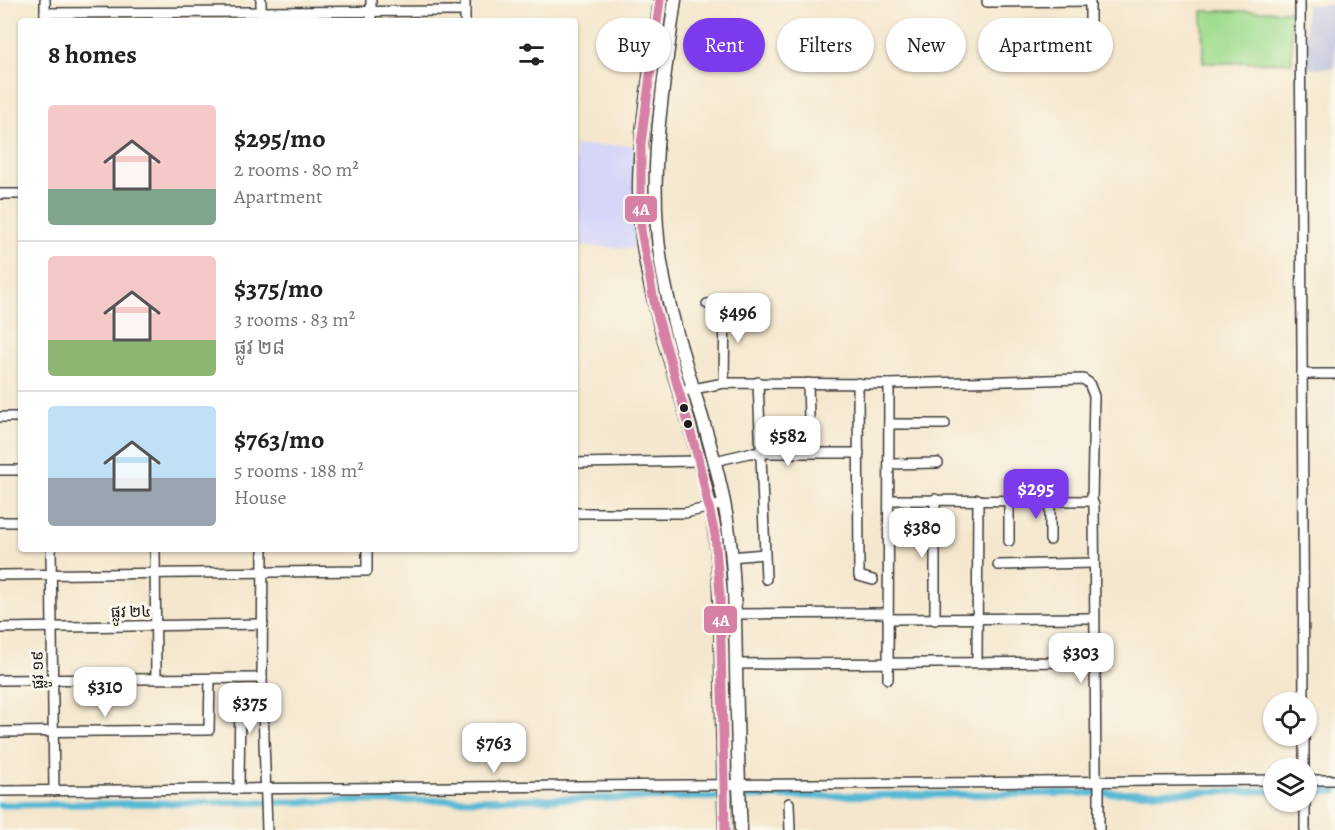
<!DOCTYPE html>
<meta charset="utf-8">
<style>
body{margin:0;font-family:Alegreya,"Noto Sans Khmer",serif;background:#f6f6f6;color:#222;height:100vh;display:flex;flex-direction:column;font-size:22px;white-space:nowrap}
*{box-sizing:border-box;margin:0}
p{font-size:20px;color:#767676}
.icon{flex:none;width:33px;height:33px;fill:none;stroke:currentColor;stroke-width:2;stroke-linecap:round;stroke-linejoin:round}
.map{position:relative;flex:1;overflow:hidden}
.details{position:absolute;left:18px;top:18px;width:560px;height:534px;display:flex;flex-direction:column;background:#fff;border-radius:6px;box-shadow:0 2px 4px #0004}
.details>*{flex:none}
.top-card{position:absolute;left:596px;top:18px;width:570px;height:54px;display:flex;gap:12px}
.controls{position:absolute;left:1263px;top:692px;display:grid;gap:12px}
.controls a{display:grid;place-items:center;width:54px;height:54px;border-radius:50%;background:#fff;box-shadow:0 2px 4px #0004;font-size:30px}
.price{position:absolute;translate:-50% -51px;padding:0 14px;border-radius:12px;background:#fff;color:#222;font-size:20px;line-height:39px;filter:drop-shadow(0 2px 3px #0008)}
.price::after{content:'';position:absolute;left:50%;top:36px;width:18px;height:14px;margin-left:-9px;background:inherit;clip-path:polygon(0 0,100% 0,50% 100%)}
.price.active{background:#7c3aed;color:#fff}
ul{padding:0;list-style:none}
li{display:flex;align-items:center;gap:18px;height:150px;padding:0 30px}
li+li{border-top:2px solid #e0e0e0}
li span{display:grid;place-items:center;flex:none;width:168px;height:120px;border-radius:6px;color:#555}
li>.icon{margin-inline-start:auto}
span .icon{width:72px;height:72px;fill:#fffc;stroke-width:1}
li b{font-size:26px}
h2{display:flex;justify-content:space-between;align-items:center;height:72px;padding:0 30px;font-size:26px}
.tag{padding:0 21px;border-radius:27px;background:#fff;box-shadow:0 2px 4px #0004;font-size:21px;line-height:54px}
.tag.active{background:#7c3aed;color:#fff}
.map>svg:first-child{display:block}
.built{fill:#d6d7f8}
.industrial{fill:#bec2dd}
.green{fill:#a1dd90;stroke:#5e7c56;stroke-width:1.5}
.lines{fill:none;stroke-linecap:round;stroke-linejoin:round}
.canal{stroke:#55b8d4;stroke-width:7}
.minor-casing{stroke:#3c3a37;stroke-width:12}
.major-casing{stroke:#3c3a37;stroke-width:15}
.minor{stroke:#fff;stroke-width:9}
.major{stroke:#fff;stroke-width:12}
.bus-1-casing{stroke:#fbf7ec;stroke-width:14}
.bus-1{stroke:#d680a5;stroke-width:9}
.bus-dot{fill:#1c1c1c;stroke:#fbf7ec;stroke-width:2}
.labels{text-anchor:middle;stroke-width:6;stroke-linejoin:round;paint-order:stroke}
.street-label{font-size:16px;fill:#1c1c1c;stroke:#fbf7ec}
.line-badge{stroke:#fbf7ec;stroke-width:2}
.badge-label{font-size:16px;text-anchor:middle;font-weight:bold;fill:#fff}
</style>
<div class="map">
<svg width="1335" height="830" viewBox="0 0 1335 830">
<rect width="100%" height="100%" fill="#fbf7ec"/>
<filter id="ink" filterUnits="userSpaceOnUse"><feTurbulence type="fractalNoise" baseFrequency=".0167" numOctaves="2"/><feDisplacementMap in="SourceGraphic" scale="12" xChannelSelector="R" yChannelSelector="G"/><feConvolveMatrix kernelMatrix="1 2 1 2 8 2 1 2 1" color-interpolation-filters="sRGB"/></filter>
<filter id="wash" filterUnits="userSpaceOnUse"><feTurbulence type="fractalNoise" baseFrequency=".008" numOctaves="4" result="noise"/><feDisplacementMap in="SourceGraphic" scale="24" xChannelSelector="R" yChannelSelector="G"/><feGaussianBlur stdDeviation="1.35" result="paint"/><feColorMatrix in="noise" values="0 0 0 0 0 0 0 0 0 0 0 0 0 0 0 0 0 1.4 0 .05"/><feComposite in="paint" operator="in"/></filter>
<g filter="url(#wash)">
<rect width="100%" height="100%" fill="#f4e7cd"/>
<path class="built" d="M636,145L634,204L637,249L575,245V146Z"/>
<path class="industrial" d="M1306,5H1335V68H1305Z"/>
<path class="green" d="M1202,11H1291L1292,62L1203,63Z"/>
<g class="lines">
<g class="canal">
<path d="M1306,791H1335"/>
<path d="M0,805L1274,791"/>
</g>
</g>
</g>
<g filter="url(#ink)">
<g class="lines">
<g class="minor-casing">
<g id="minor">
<path d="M45,0V21"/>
<path d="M261,0V21"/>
<path d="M371,0V21"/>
<path d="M465,0V21"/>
<path d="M1090,0V21"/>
<path d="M1300,0L1304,702"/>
<path d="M987,2L1090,1"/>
<path d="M45,13L465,11"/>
<path d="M0,194H21"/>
<path d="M707,304L742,305"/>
<path d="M1302,374H1335"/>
<path d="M758,382L766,579"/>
<path d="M724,383L725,304"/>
<path d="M808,383L810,453"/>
<path d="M858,383L859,576L873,580"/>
<path d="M678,392L724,383L889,384L1083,379L1089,383L1094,396L1092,501"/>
<path d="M0,417H21"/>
<path d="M889,424H945"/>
<path d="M715,461L749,453H859"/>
<path d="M574,463L699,461"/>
<path d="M889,464L938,463"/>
<path d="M0,470H21"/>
<path d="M935,499V620"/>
<path d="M889,500L1092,501L1094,505L1096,782"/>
<path d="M574,513H685L724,504"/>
<path d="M0,522H21"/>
<path d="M1050,540V500"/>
<path d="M1009,541V499"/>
<path d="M51,549L54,791"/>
<path d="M155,549L156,679"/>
<path d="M263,549L262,678L267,830"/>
<path d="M731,557L764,554"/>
<path d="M998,565L1094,563"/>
<path d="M0,575L367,571V549"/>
<path d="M735,614L888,613"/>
<path d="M888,619L1094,618"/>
<path d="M0,628L263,624"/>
<path d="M977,662L978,499"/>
<path d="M736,664L1095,662"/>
<path d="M888,679L889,384"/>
<path d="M0,680L262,678"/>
<path d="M0,732L209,730L210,679"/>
<path d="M1304,735V768"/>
<path d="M1306,780H1335"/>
<path d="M1099,782V830"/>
<path d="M239,789L240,691"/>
<path d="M0,791L1274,780"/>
<path d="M1305,801V830"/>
<path d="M789,803L790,830"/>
</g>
</g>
<g class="major-casing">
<g id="major">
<path d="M660,0C651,75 633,154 641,230C653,335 699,431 715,535C720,575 720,617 721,657C722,715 723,772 725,830"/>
<path d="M675,0C663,87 647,174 661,262C675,352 715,436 728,526C735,572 735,620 736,667C737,721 738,776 741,830"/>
</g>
</g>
<use href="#minor" class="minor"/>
<use href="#major" class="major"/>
<g class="bus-1-casing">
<path id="bus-1" d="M660,0L641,144V230L655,307L698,458L715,535L720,596L725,830"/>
</g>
<use href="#bus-1" class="bus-1"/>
</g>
</g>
<g class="bus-dot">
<circle cx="684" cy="408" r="5"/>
<circle cx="688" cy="424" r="5"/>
</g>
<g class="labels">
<g class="street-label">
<text transform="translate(131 611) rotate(-1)" y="6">ផ្លូវ ២៤</text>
<text transform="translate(37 670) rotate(-91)" y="6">ផ្លូវ ១៩</text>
</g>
</g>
<g class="line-badge">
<rect x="624" y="195" width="34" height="28" rx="6" fill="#d680a5"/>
<rect x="703" y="605" width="35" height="29" rx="6" fill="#d680a5"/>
</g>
<g class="badge-label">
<text x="641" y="215">4A</text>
<text x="721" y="626">4A</text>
</g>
</svg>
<div class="controls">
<a><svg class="icon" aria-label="locate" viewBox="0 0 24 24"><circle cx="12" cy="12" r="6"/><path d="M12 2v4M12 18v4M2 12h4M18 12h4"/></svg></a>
<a><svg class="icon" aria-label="layers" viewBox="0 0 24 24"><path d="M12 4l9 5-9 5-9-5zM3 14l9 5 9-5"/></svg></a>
</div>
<b class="price" style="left:738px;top:344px">$496</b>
<b class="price" style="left:788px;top:467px">$582</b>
<b class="price active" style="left:1036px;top:520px">$295</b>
<b class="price" style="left:922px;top:559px">$380</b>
<b class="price" style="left:1081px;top:684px">$303</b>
<b class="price" style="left:105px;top:718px">$310</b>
<b class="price" style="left:250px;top:734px">$375</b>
<b class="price" style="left:494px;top:774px">$763</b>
<div class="top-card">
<a class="tag">Buy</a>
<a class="tag active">Rent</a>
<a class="tag">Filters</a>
<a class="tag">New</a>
<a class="tag">Apartment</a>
</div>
<section class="details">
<h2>8 homes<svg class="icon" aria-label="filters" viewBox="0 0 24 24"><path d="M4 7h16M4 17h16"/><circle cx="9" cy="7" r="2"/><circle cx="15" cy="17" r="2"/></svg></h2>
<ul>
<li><span style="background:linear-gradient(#f6c9c9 70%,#7fa58c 0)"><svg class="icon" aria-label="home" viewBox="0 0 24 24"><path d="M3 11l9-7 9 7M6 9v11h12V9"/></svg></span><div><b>$295/mo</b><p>2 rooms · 80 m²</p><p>Apartment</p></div></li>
<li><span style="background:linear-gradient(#f6c9c9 70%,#8fb573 0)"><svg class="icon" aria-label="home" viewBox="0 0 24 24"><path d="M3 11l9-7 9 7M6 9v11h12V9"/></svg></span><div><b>$375/mo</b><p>3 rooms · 83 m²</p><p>ផ្លូវ ២៨</p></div></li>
<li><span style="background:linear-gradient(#bfe0f5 60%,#9aa5b1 0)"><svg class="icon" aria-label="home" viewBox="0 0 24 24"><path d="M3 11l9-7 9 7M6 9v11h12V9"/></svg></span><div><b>$763/mo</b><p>5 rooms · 188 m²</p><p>House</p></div></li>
</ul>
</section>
</div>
